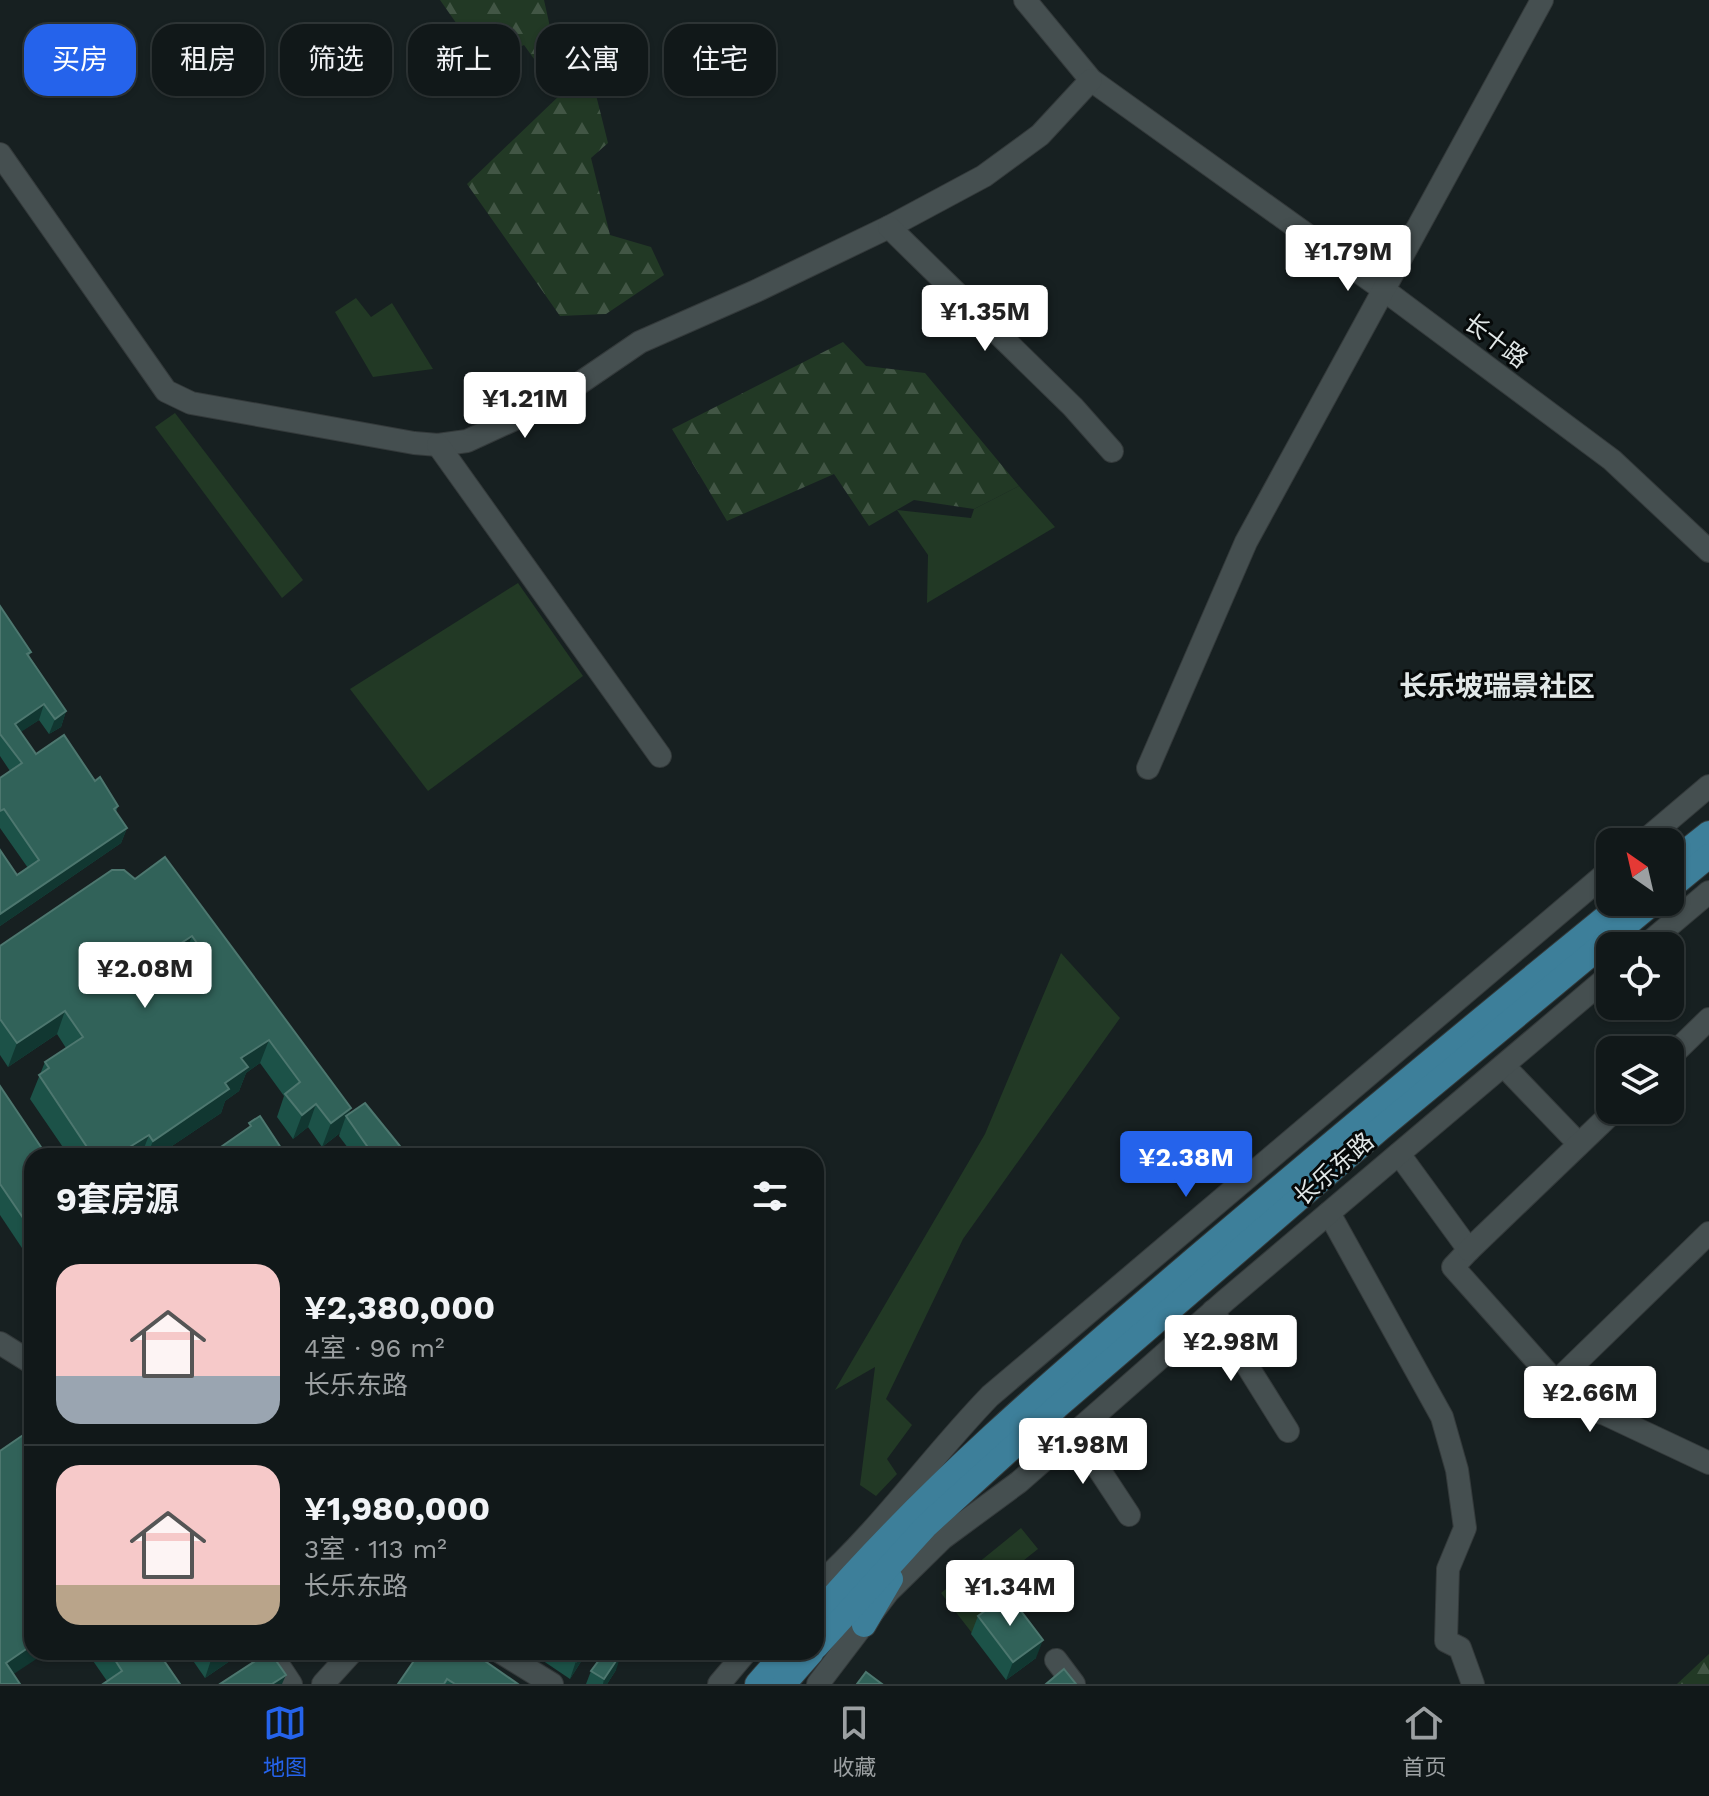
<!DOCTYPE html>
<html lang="zh">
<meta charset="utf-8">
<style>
body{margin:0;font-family:"Work Sans","Noto Sans SC",sans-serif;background:#1e2526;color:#f1f3f6;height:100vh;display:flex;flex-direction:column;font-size:30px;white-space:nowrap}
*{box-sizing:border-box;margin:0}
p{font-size:26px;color:#9ca0a2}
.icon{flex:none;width:44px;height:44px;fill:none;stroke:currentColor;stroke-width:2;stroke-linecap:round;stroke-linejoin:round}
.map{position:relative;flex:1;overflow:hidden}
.panel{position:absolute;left:24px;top:1148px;width:800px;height:512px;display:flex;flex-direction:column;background:#111819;border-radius:24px;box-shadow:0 2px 6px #0004,0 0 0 2px #303738}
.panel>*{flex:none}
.banner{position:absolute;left:24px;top:24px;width:800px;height:72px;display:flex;gap:16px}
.needle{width:52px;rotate:326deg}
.tools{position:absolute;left:1596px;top:828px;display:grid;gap:16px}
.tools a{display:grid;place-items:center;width:88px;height:88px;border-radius:16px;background:#111819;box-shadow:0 2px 6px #0004,0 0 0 2px #303738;font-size:40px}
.price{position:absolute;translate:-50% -68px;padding:0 18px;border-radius:8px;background:#fff;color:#222;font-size:26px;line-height:52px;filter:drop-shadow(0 2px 4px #0008)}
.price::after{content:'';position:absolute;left:50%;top:48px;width:24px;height:18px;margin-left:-12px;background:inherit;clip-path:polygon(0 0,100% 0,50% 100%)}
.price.active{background:#2563eb;color:#fff}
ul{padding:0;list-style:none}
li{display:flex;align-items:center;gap:24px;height:200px;padding:0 32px}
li+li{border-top:2px solid #303738}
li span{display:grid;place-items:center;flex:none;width:224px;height:160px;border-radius:24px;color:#555}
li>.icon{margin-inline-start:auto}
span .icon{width:96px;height:96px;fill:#fffc;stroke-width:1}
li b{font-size:34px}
h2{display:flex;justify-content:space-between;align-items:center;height:96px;padding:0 32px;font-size:34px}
.pill{padding:0 28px;border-radius:24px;background:#111819;box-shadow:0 2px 6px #0004,0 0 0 2px #303738;font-size:28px;line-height:72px}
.pill.active{background:#2563eb;color:#fff}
.tabs{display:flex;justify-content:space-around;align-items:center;height:112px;border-top:2px solid #303738;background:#111819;font-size:22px;color:#9ca0a2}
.tabs a{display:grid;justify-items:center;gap:4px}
.tabs .active{color:#2563eb}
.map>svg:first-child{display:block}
.green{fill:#223925}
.forest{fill:url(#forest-firs)}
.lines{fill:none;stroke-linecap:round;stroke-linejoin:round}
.minor-casing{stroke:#343a3b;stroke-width:24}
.major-casing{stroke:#343a3b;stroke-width:26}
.minor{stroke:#454f50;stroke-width:22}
.major{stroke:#3d7f9a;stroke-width:24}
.wall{fill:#1c5248;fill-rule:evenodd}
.shaded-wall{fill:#113731}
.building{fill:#316259;stroke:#4d776f;stroke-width:2;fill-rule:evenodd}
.labels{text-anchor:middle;stroke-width:6;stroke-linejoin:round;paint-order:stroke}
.street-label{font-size:24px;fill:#e1e7e7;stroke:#060909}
.quarter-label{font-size:28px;font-weight:bold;fill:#e1e7e7;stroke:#060909}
</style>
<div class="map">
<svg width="1709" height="1684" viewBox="0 0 1709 1684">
<defs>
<pattern id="forest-firs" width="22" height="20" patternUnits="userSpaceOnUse" patternTransform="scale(2)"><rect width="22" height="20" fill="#223925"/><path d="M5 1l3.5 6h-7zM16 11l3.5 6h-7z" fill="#425645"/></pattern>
</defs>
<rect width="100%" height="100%" fill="#172021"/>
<g class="green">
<path d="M356,298L371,317L392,303L433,369L373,377L335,312Z"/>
<path d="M175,413L303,580L282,598L155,427Z"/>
<path d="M1019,486L1055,527L927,603L928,555L897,510L971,518L974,509Z"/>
<path d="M518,583L583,676L428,791L350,689Z"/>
<path d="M1061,953L1120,1018L963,1239L886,1399L912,1425L887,1459L897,1474L876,1496L860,1485L875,1367L835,1390L985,1134Z"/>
<path d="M1021,1528L1038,1549L1003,1577L994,1618L972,1633L941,1593Z"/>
</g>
<g class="forest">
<path d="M440,0H544L550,27L594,87L608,143L591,158L610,235L651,247L664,275L606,314L560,316L467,184L560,95L524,45L485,64Z"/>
<path d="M843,342L866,366L925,373L1019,486L974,509L914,500L869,526L834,474L727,521L672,429Z"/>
<path d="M1709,1654V1684H1677Z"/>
</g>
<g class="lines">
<g class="minor-casing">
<g id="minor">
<path d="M1025,0L1091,80L1384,290L1612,460L1709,551"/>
<path d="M0,154L166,391L191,403L414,443L438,445L467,441L552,402L640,342L756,291L889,227L984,176L1040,135L1091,80"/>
<path d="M889,227L1073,407L1112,451"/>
<path d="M438,445L660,756"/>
<path d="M1148,768L1246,542L1542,0"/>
<path d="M1643,842L1709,786"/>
<path d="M1645,946L1709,892"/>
<path d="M1670,1057L1709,1019"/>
<path d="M1504,1066L1579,1144"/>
<path d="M1399,1154L1469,1250L1453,1267L1552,1378L1562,1376L1709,1233"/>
<path d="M1329,1213L1442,1417L1457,1470L1465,1528L1448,1569L1446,1641L1460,1648L1473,1684"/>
<path d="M1469,1250L1615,1110"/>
<path d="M1213,1311L1288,1431"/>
<path d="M0,1343L32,1363"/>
<path d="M1552,1378L1544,1388L1548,1397L1605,1414L1709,1463"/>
<path d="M1075,1433L1129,1515"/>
<path d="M816,1587C881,1529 930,1458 990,1396L1610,870"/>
<path d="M270,1652L291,1684"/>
<path d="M500,1652L552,1684"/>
<path d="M1056,1660L1074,1684"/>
<path d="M323,1684L352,1652"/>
<path d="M719,1684L746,1652"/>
<path d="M818,1684L888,1592L943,1538L1019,1482L1226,1300L1610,975"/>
</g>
</g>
<g class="major-casing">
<g id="major">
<path d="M1670,864L1709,833"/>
<path d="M1670,888L1709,856"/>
<path d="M816,1616C933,1480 1069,1366 1204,1251C1343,1133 1483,1017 1624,902"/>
<path d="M864,1625L891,1579"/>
<path d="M816,1647L927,1525L1057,1407L1380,1129L1654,902"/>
<path d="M757,1684L785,1652"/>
<path d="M784,1684L812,1652"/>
</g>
</g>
<use href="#minor" class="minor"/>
<use href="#major" class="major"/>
</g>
<g class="wall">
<path d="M0,606L31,652L29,656L66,711L61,727L49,734L39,720L20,732L36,754L95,781L118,806L116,812L127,828L121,843L0,926V850L17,875L28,868L0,828V778L10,771L0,756Z"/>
<path d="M165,857L349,1115L408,1156H354L339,1136L340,1133L322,1147L308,1127L293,1139L277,1117L284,1096L260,1063L246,1073L239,1091L225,1101L221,1113L157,1156H69L30,1099L45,1062L66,1048L57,1034L8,1067L0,1055V946L135,879ZM183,960L192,972L186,976L178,964Z"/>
<path d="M0,1086L32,1156V1263L0,1215Z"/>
<path d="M978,1616L1036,1658L1006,1680L971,1634Z"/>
<path d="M93,1652H158L107,1681L91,1658Z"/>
<path d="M187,1652H243L205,1678Z"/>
<path d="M415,1652H472L518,1684H398L418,1654Z"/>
<path d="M530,1652H587L570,1679Z"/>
<path d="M616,1670L607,1684H586L591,1671Z"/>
</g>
<g class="shaded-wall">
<path d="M44,704L39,720L9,740L15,724Z"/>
<path d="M66,711L61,727L49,734L55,719Z"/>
<path d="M127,828L121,843L0,926V914Z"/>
<path d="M192,936L183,960L161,975L169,951Z"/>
<path d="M65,1011L57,1034L8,1067L17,1043Z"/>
<path d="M269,1040L260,1063L246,1073L239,1091L225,1101L221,1113L157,1156H147L153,1141L225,1083L241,1058Z"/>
<path d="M316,1104L308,1127L293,1139L302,1115Z"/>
<path d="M351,1108L348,1118L346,1116L340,1133L322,1147L331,1123Z"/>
<path d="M149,1135L141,1156H115Z"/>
<path d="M1043,1640L1036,1658L1006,1680L1013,1662Z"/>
<path d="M32,1645V1652H47L0,1683L6,1663Z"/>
<path d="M220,1652H243L205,1678L212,1657Z"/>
<path d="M582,1652H587L570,1679L576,1661Z"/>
<path d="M622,1652L616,1670L607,1684H603L604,1679Z"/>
<path d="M286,1675L282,1684H272Z"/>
</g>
<g class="building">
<path d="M0,606L31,652L27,654L66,711L55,719L44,704L15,724L36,754L64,735L95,781L100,777L118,806L114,809L127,828L0,914V850L17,875L39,860L4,809L0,811V778L22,763L0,734Z"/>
<path d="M165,857L351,1108L331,1123L316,1104L302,1115L285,1094L300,1082L269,1040L241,1058L248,1067L225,1083L229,1089L153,1141L149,1135L115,1156H93L39,1075L49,1068L45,1062L83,1037L65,1011L17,1043L0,1019V946L112,870H124L135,879ZM192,936L209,960L186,976L169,951Z"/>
<path d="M0,1086L47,1156H32V1231L0,1184Z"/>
<path d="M365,1103L408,1156H374L346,1116Z"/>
<path d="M260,1116L285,1154L282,1156H208L251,1126L249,1123Z"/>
<path d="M32,1424V1478L28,1480L32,1486V1645L6,1663L20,1684H0V1451L29,1431L27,1428Z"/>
<path d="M1008,1594L1043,1640L1013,1662L978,1616Z"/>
<path d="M110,1652H158L180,1684H103L122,1671Z"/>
<path d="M209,1652H220L212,1657Z"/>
<path d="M269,1652H270L286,1675L272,1684H220Z"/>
<path d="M420,1652H472L518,1684H455L447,1679L444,1684H398Z"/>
<path d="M563,1652H582L576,1661Z"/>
<path d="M605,1652H622L604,1679L591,1671Z"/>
<path d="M1064,1669L1076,1684H1046Z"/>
<path d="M866,1672L882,1684H857Z"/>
</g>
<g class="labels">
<g class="street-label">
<text transform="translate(1496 341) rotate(37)" y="8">长十路</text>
<text transform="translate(1334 1169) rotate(-41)" y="8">长乐东路</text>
</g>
<g class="quarter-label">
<text x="1497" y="696">长乐坡瑞景社区</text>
</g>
</g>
</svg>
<div class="tools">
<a><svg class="needle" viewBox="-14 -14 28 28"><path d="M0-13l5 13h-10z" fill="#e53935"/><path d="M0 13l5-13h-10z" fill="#9ca0a2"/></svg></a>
<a><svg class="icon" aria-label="locate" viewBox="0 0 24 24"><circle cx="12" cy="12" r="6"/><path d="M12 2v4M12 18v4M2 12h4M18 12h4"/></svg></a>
<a><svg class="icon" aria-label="layers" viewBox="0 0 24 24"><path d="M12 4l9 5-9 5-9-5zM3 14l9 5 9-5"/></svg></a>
</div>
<b class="price" style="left:1348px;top:293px">¥1.79M</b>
<b class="price" style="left:985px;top:353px">¥1.35M</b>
<b class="price" style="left:525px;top:440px">¥1.21M</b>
<b class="price" style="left:145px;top:1010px">¥2.08M</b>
<b class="price active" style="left:1186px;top:1199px">¥2.38M</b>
<b class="price" style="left:1231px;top:1383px">¥2.98M</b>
<b class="price" style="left:1590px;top:1434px">¥2.66M</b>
<b class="price" style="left:1083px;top:1486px">¥1.98M</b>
<b class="price" style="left:1010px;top:1628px">¥1.34M</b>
<div class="banner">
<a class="pill active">买房</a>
<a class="pill">租房</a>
<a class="pill">筛选</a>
<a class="pill">新上</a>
<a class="pill">公寓</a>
<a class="pill">住宅</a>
</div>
<section class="panel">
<h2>9套房源<svg class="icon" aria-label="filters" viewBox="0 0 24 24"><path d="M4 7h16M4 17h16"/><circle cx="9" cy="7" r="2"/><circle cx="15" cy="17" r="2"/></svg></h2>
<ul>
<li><span style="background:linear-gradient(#f6c9c9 70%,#9aa5b1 0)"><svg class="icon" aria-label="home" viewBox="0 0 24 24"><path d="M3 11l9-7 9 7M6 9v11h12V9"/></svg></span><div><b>¥2,380,000</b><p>4室 · 96 m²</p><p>长乐东路</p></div></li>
<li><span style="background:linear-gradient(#f6c9c9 75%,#b9a48a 0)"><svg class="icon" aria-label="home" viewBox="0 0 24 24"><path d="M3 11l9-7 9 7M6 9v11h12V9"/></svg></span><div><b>¥1,980,000</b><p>3室 · 113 m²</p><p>长乐东路</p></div></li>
</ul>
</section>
</div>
<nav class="tabs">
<a class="active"><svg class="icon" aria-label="map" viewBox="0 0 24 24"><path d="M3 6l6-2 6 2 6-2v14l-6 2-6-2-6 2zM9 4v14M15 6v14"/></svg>地图</a>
<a><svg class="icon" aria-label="saved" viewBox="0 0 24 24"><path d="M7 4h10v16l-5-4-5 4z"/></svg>收藏</a>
<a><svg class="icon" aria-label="home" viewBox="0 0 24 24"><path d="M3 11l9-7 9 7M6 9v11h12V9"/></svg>首页</a>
</nav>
